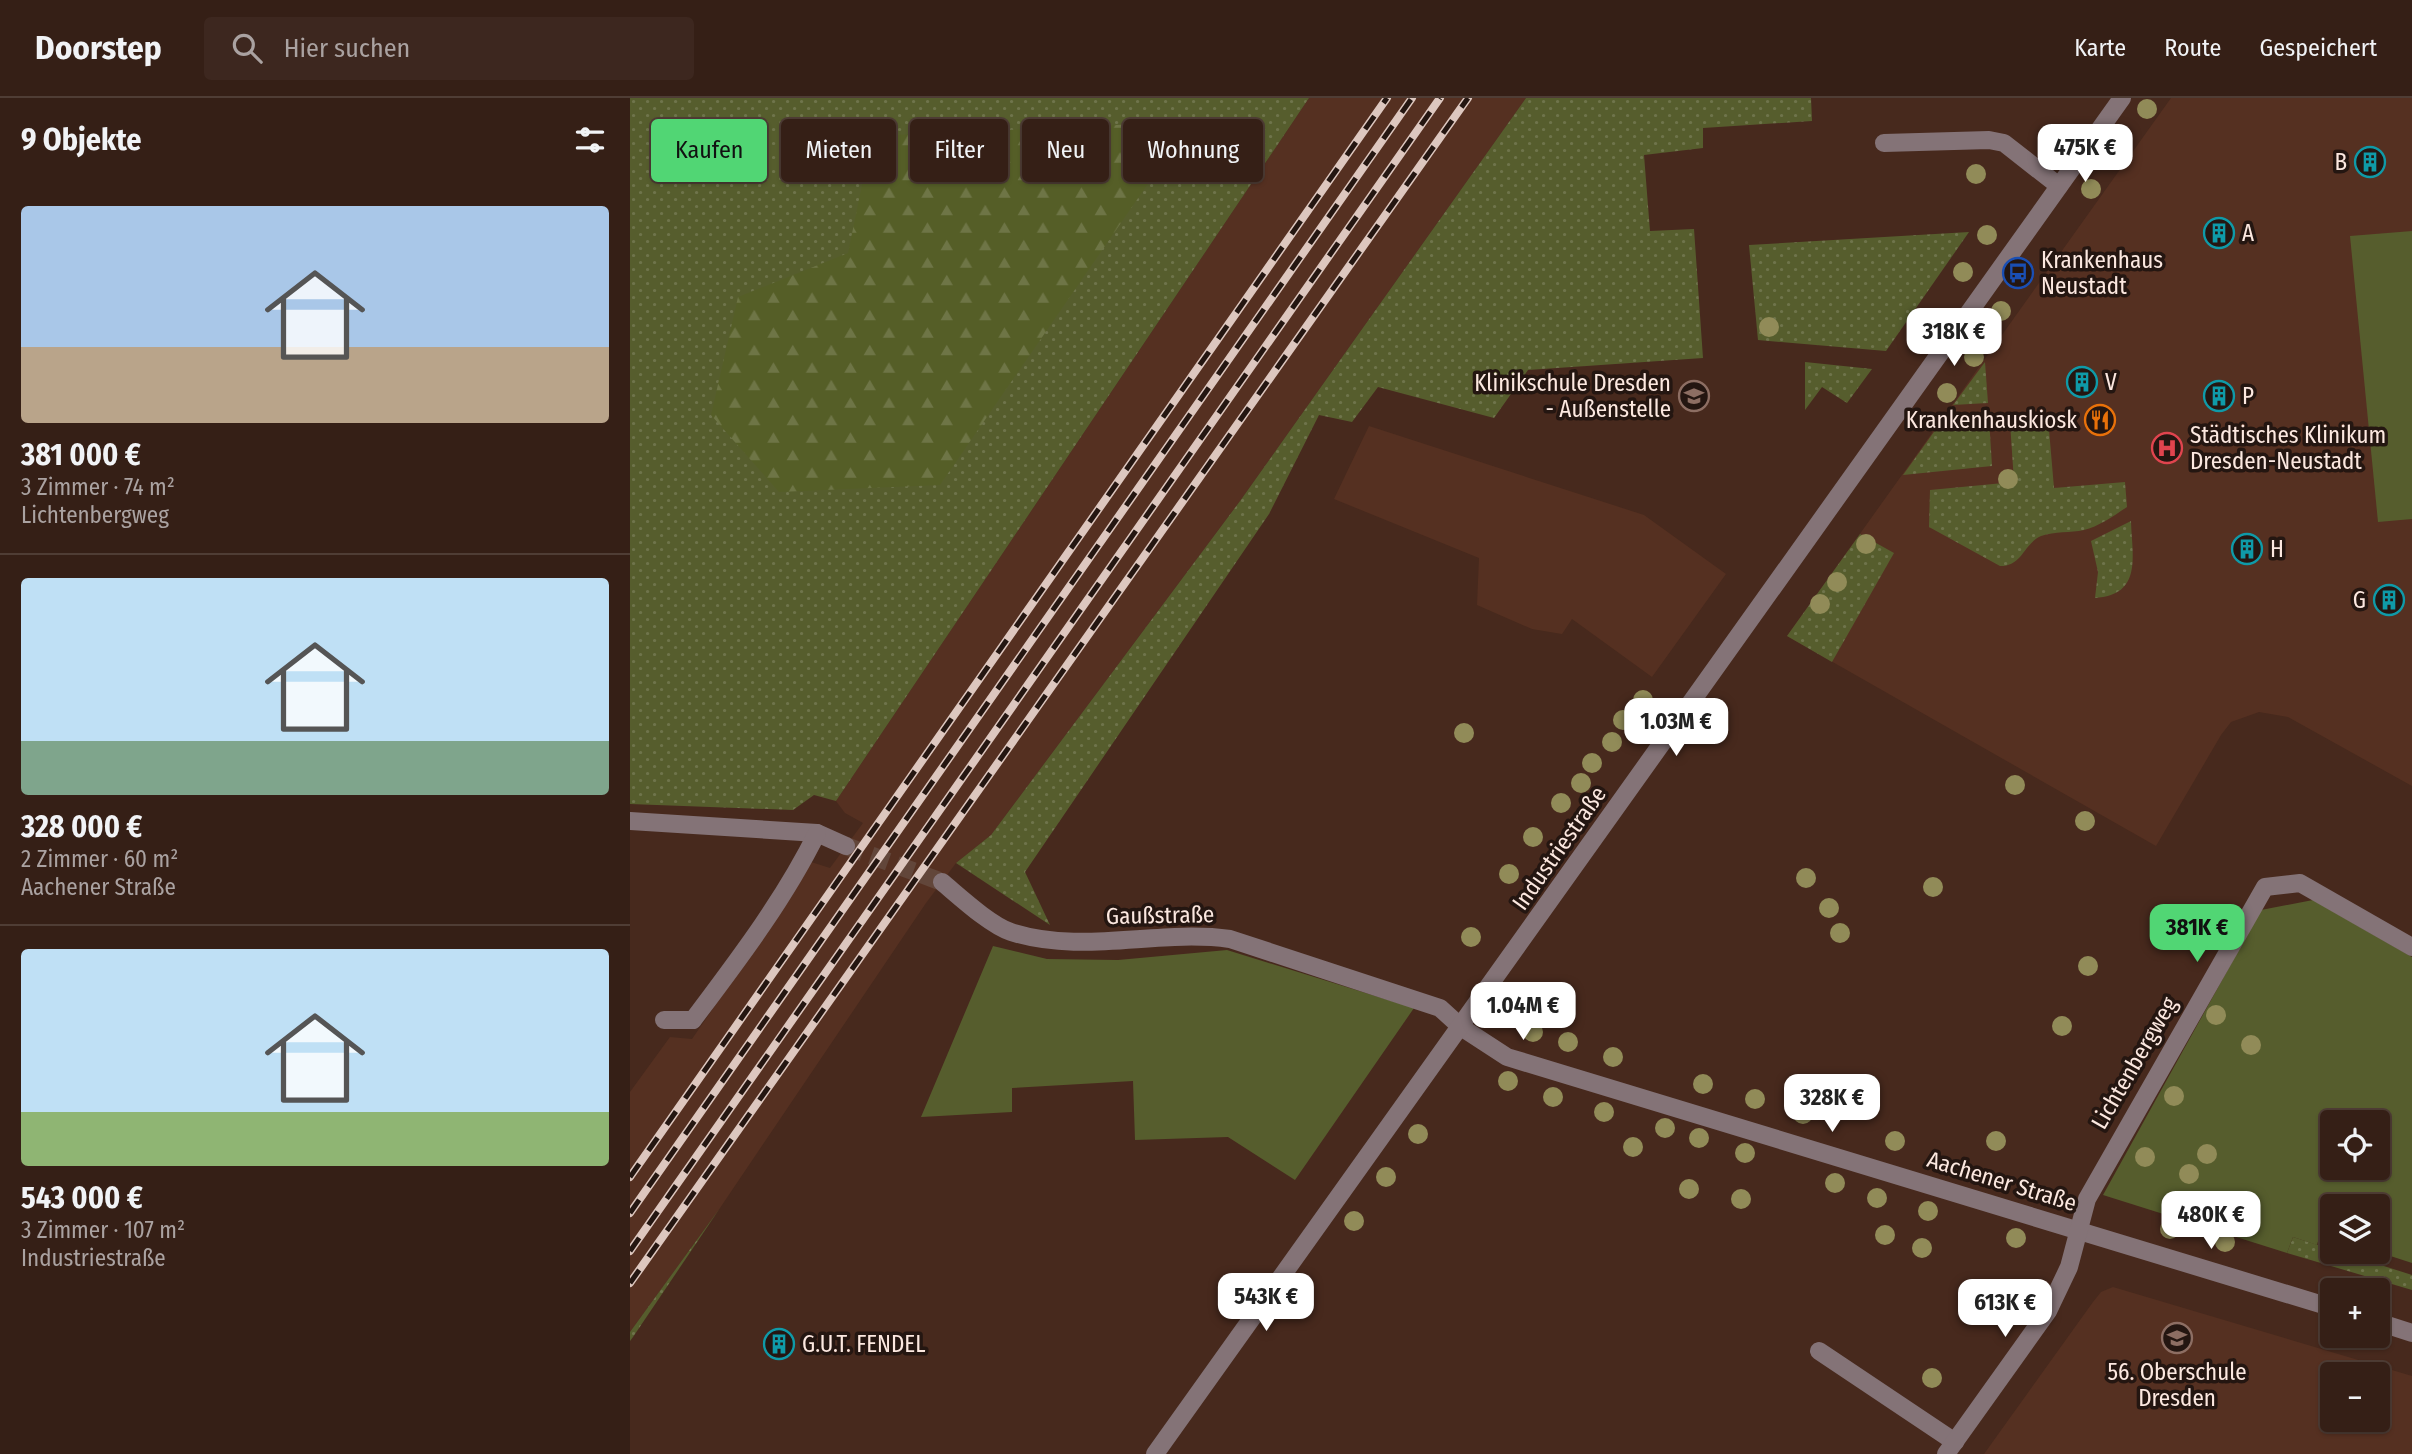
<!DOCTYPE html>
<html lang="de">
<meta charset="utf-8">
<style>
body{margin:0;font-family:"Fira Sans Condensed",sans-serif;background:#3d271f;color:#f1f3f6;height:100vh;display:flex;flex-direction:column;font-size:26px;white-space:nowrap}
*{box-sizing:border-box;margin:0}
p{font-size:23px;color:#aaa2a1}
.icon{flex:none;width:38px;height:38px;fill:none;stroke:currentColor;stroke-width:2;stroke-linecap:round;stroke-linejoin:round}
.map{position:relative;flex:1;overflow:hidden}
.details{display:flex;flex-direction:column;background:#351f16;width:630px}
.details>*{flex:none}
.hud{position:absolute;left:21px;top:21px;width:665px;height:63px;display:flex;gap:14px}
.fabs{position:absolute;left:1690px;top:1012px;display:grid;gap:14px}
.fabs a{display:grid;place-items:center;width:70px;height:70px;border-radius:7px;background:#351f16;box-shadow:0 2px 5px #0004,0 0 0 2px #4f3d35;font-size:35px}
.price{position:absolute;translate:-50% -60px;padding:0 16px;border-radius:14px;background:#fff;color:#222;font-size:23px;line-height:46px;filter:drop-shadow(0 2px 4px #0008)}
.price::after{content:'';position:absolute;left:50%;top:42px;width:21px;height:16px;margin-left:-10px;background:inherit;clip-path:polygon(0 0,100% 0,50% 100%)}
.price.selected{background:#51d674;color:#111}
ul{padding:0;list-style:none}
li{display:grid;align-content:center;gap:14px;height:371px;padding:0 21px}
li+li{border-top:2px solid #4f3d35}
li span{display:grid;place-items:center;height:217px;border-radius:7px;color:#555}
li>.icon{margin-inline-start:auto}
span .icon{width:126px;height:126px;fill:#fffc;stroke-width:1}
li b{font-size:30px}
h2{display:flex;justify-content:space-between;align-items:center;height:84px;padding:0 21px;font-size:30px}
.chip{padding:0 24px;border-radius:7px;background:#351f16;box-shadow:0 2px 5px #0004,0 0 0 2px #4f3d35;font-size:24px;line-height:63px}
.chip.selected{background:#51d674;color:#111}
header{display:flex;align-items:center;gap:42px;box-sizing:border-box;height:98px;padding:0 35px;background:#351f16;border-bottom:2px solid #4f3d35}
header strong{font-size:33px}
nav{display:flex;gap:38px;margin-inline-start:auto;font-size:24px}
.search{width:490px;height:63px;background:#3d271f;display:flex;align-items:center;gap:18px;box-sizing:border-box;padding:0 24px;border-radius:7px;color:#aaa2a1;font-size:26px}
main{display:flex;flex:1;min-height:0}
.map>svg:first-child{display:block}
.built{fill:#553021;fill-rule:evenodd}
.grass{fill:url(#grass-dots)}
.forest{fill:url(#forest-firs)}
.green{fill:#565d2d;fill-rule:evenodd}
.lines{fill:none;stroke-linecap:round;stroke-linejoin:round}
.minor-tunnel{stroke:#62463a;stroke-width:18;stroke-dasharray:18 9;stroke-linecap:butt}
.minor{stroke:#847377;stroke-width:18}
.rail-casing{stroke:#ddc7bf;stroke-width:8}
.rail{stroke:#241611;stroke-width:5;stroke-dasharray:16;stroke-linecap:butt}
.tree{fill:#918b58}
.labels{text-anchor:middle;stroke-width:7;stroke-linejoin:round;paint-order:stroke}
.poi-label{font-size:23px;fill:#fce8e0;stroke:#241611;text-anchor:start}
.street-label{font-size:23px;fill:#fce8e0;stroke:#241611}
</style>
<header>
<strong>Doorstep</strong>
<div class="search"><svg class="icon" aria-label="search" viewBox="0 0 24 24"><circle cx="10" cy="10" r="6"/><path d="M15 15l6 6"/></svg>Hier suchen</div>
<nav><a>Karte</a><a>Route</a><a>Gespeichert</a></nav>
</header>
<main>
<section class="details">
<h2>9 Objekte<svg class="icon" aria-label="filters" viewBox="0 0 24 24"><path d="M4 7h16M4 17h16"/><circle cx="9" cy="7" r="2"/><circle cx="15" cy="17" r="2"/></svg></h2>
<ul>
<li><span style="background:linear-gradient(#a9c7e8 65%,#b9a48a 0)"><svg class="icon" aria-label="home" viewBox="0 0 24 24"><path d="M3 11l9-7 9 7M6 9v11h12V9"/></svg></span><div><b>381 000 €</b><p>3 Zimmer · 74 m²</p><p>Lichtenbergweg</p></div></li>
<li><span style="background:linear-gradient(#bfe0f5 75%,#7fa58c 0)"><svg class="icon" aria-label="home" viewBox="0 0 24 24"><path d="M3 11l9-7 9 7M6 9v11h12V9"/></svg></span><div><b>328 000 €</b><p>2 Zimmer · 60 m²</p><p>Aachener Straße</p></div></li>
<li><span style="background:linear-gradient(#bfe0f5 75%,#8fb573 0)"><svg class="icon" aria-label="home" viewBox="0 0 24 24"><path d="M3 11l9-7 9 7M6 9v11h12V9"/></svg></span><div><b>543 000 €</b><p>3 Zimmer · 107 m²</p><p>Industriestraße</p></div></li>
</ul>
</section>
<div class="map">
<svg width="1782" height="1356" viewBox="0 0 1782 1356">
<defs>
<pattern id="grass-dots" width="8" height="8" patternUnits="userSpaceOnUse" patternTransform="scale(1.75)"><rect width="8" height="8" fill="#565d2d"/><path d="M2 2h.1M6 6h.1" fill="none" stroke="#6f744b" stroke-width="1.8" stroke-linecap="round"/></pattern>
<pattern id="forest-firs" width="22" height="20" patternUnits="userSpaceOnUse" patternTransform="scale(1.75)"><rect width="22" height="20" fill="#555e27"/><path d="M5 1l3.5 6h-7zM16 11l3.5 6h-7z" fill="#6e7546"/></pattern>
</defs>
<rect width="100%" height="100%" fill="#47291d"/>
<g class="built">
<path d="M679,0H896L610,403L361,737L326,765L296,805L90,1110L0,1234V994L40,939L62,941L122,854L178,763L200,770L233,725L215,715L206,703Z"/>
<path d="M1541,0H1782V688L1658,619L1629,614L1601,624L1591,637L1526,748L1157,538Z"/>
<path d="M739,328L1014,417L1096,476L1022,579L942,521L932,536L902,531L847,507L849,460L704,401Z"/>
<path d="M1483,1189L1782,1278V1356H1354L1463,1204L1471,1194ZM1703,1276H1748V1321H1703Z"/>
</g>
<g class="grass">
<path d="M0,0H679L206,703L184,697L163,712L0,706Z"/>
<path d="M896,0H1181L1182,23L1073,30V50L1014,57L1020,133L1064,131L1073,260L898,272L864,320L748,289L722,324L689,317L639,416L395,774L420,827L326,765L361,737L610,403Z"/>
<path d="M1339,134L1256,253L1128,242L1119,147Z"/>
<path d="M1175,264L1242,271L1217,305L1192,289L1175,312Z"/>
<path d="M1355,264L1358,305L1323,307Z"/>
<path d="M1359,320L1362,368L1273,377L1311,324Z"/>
<path d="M1418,320L1424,390L1495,384L1497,409C1485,417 1468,429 1454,432C1440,435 1425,433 1411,438C1393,446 1393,468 1370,468L1299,429L1300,392L1384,384L1380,324Z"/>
<path d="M1501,423C1502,458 1513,497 1465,500L1468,474L1461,443Z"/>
<path d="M1230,436L1264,455L1202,564L1157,538Z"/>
<path d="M90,1110L3,1239L0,1243V1234Z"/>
<path d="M1663,1139L1782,1177V1192L1657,1155Z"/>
</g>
<path class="forest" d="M553,24V35L310,387L149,394L81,317L108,199L218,155L242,38Z"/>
<g class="green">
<path d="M1782,133V421L1748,424L1720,138Z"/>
<path d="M1683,802L1782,859V1165L1745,1153H1748V1108H1703V1140L1690,1136L1687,1147L1663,1139L1657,1155L1473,1097L1631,812ZM1703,1024H1748V1069H1703Z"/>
<path d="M363,848L417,861L488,862L597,852L784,910L665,1082L598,1039L505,1042L503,983L382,990V1014L291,1019Z"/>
</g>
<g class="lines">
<path class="minor-tunnel" d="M216,748L312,784"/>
<g class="minor">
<path d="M1254,45L1359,42L1374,45L1429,88"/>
<path d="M0,723L187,735L216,748"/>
<path d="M312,784C330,799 360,827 381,834C453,857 527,831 600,841L810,910L831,929L877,959L1703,1210"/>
<path d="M34,922H63C108,862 154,802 187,735"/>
<path d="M1748,1224L1782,1235"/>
<path d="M1189,1253L1325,1344"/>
<path d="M525,1356L1492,0"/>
<path d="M1316,1356L1418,1213L1439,1169L1457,1101L1635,789L1670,785L1782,849"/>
</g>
<g class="rail-casing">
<g id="rail">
<path d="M0,1079L757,0"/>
<path d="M0,1115L782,0"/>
<path d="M0,1153L810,0"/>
<path d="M0,1185L838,0"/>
</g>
</g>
<use href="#rail" class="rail"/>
</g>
<g class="tree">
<circle cx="1517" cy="11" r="10"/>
<circle cx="1485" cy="57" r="10"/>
<circle cx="1346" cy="76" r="10"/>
<circle cx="1461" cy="91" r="10"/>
<circle cx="1357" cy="137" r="10"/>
<circle cx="1333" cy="174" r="10"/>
<circle cx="1371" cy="213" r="10"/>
<circle cx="1139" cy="229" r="10"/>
<circle cx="1344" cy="259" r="10"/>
<circle cx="1317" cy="295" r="10"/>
<circle cx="1378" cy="381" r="10"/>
<circle cx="1236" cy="446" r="10"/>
<circle cx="1207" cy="484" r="10"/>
<circle cx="1190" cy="506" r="10"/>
<circle cx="1013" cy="602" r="10"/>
<circle cx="993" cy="622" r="10"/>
<circle cx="834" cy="635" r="10"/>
<circle cx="982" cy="644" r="10"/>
<circle cx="962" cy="665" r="10"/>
<circle cx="951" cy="685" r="10"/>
<circle cx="1385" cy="687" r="10"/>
<circle cx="931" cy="705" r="10"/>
<circle cx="1455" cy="723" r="10"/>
<circle cx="903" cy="739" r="10"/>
<circle cx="879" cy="776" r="10"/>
<circle cx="1176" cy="780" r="10"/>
<circle cx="1303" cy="789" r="10"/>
<circle cx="1199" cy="810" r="10"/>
<circle cx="1210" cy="835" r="10"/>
<circle cx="841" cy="839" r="10"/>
<circle cx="1458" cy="868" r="10"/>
<circle cx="1586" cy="917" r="10"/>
<circle cx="1432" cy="928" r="10"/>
<circle cx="903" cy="934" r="10"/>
<circle cx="938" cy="944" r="10"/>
<circle cx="1621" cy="947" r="10"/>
<circle cx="983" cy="959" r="10"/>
<circle cx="878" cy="983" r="10"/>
<circle cx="1073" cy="986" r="10"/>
<circle cx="1544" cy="998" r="10"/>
<circle cx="923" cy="999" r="10"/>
<circle cx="1125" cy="1001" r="10"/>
<circle cx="974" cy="1014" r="10"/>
<circle cx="1173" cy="1016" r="10"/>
<circle cx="1035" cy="1030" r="10"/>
<circle cx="788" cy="1036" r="10"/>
<circle cx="1069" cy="1040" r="10"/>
<circle cx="1265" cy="1043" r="10"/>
<circle cx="1366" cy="1043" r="10"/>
<circle cx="1003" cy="1049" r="10"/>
<circle cx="1115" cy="1055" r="10"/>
<circle cx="1577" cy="1056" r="10"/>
<circle cx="1515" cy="1059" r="10"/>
<circle cx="1559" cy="1076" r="10"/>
<circle cx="756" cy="1079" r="10"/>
<circle cx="1205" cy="1085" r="10"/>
<circle cx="1059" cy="1091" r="10"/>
<circle cx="1247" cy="1100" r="10"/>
<circle cx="1111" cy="1101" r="10"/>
<circle cx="1585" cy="1110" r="10"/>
<circle cx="1298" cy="1113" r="10"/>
<circle cx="724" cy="1123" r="10"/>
<circle cx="1540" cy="1131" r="10"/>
<circle cx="1255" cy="1137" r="10"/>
<circle cx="1386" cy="1140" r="10"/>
<circle cx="1595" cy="1144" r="10"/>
<circle cx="1292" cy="1150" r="10"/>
<circle cx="1302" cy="1280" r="10"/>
</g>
<defs>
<g id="building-ring" transform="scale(1.575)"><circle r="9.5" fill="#241611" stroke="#0f9aa8" stroke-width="1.5"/><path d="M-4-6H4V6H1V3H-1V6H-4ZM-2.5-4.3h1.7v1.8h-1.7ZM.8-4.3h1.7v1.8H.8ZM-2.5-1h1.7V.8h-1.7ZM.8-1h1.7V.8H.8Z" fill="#0f9aa8"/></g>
<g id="bus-ring" transform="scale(1.575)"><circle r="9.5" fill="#241611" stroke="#1a4fb4" stroke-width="1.5"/><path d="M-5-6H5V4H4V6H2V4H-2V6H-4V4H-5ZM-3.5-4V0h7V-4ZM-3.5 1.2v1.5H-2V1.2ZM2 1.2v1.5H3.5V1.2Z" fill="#1a4fb4"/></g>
<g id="school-ring" transform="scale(1.575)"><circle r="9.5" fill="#241611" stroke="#8d6e63" stroke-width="1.5"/><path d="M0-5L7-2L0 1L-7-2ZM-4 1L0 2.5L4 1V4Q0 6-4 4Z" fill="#8d6e63"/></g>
<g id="restaurant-ring" transform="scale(1.575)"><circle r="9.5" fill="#241611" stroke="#e8710a" stroke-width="1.5"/><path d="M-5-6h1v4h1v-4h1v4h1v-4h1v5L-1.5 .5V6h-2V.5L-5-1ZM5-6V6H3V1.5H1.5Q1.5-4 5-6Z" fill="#e8710a"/></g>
<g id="hospital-ring" transform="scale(1.575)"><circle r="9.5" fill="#241611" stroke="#e0444e" stroke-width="1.5"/><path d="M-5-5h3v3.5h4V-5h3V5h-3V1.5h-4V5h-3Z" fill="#e0444e"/></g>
</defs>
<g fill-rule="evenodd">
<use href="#building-ring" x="1740" y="64"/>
<use href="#building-ring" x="1589" y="135"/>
<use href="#bus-ring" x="1388" y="175"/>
<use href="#building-ring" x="1452" y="284"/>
<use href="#school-ring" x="1064" y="298"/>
<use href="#building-ring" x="1589" y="298"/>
<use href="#restaurant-ring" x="1470" y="322"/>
<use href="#hospital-ring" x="1537" y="350"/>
<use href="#building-ring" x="1617" y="451"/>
<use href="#building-ring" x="1759" y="502"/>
<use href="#school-ring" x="1547" y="1240"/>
<use href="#building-ring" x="149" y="1246"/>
</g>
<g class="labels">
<g class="poi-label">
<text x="1717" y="72" text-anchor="end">B</text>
<text x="1612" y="143">A</text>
<text x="1411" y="170">Krankenhaus<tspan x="1411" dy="26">Neustadt</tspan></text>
<text x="1475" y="292">V</text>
<text x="1041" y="293" text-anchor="end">Klinikschule Dresden<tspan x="1041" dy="26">- Außenstelle</tspan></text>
<text x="1612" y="306">P</text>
<text x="1447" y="330" text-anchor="end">Krankenhauskiosk</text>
<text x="1560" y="345">Städtisches Klinikum<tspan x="1560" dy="26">Dresden-Neustadt</tspan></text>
<text x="1640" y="459">H</text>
<text x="1736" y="510" text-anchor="end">G</text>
<text x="172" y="1254">G.U.T. FENDEL</text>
<text x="1547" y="1282" text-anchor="middle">56. Oberschule<tspan x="1547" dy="26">Dresden</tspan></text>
</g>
<g class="street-label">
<text transform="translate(929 750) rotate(-55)" y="8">Industriestraße</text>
<text transform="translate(530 817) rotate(-1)" y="8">Gaußstraße</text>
<text transform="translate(1504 965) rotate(-60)" y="8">Lichtenbergweg</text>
<text transform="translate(1372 1083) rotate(17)" y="8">Aachener Straße</text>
</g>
</g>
</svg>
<div class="fabs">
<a><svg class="icon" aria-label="locate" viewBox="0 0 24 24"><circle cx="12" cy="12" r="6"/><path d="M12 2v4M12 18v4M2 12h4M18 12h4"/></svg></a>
<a><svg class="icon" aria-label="layers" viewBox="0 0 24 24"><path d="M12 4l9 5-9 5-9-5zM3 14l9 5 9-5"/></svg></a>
<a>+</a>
<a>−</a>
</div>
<b class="price" style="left:1455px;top:86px">475K €</b>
<b class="price" style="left:1324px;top:270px">318K €</b>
<b class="price" style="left:1046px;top:660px">1.03M €</b>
<b class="price selected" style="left:1567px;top:866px">381K €</b>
<b class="price" style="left:893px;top:944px">1.04M €</b>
<b class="price" style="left:1202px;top:1036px">328K €</b>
<b class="price" style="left:1581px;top:1153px">480K €</b>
<b class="price" style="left:636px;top:1235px">543K €</b>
<b class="price" style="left:1375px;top:1241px">613K €</b>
<div class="hud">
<a class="chip selected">Kaufen</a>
<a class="chip">Mieten</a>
<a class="chip">Filter</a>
<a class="chip">Neu</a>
<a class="chip">Wohnung</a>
</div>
</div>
</main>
